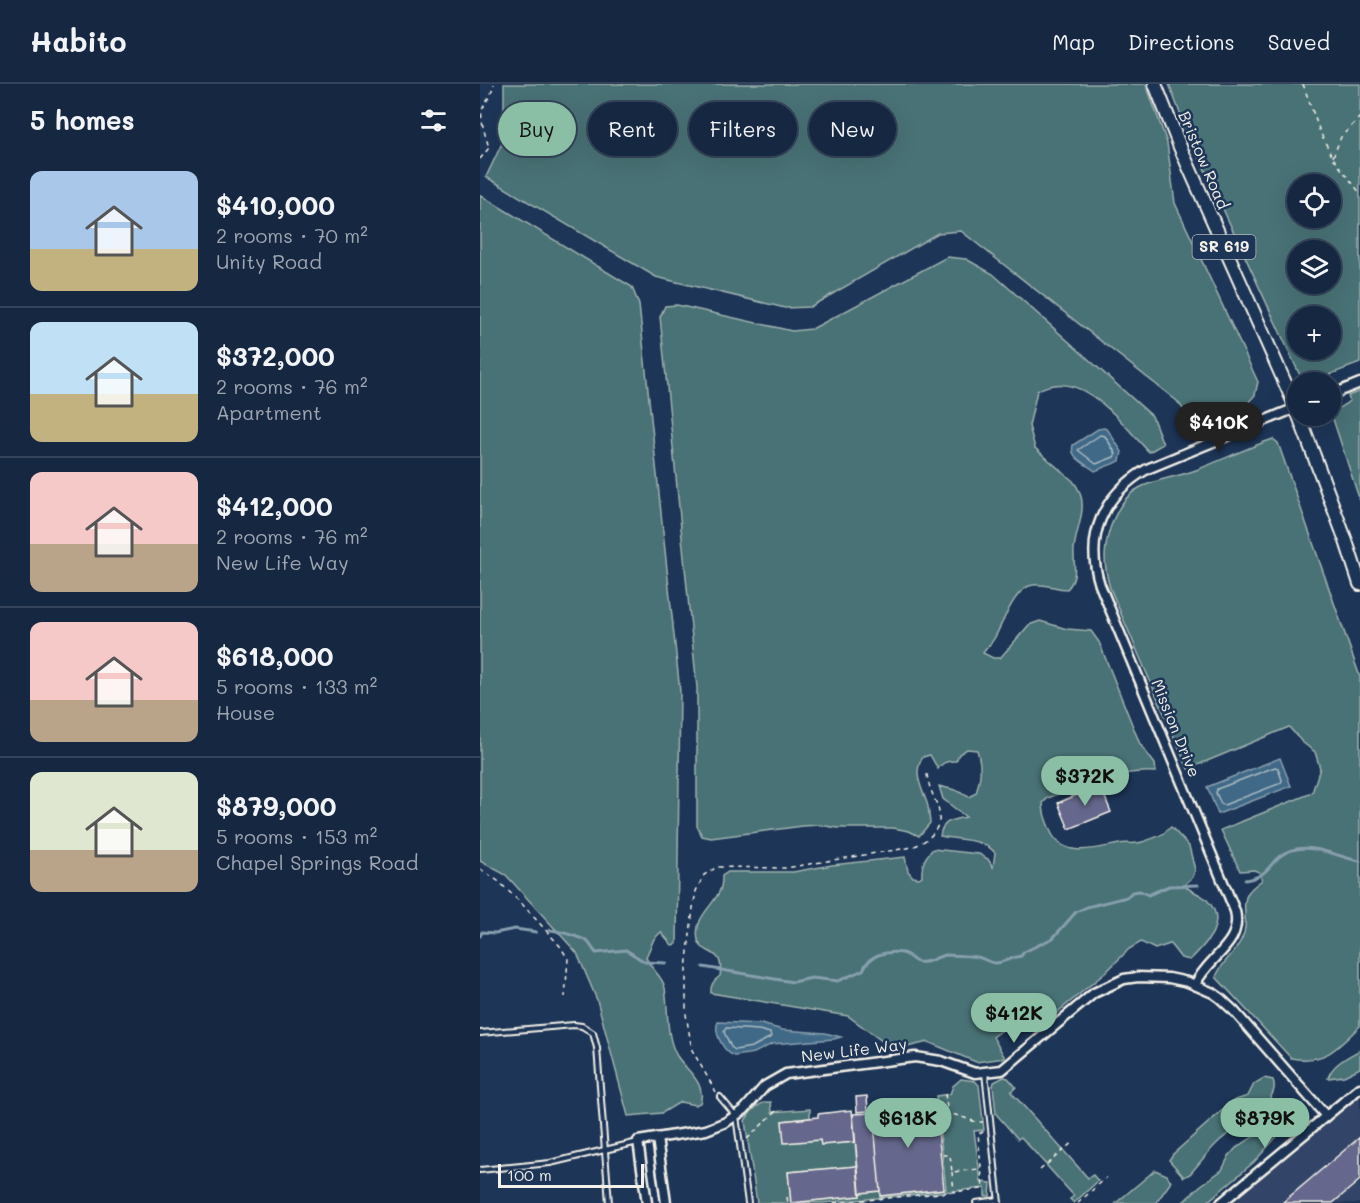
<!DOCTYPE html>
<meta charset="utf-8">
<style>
body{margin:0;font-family:Mali,sans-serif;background:#1f3048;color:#f1f3f6;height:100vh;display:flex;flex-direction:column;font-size:22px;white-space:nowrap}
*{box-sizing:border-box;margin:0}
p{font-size:20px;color:#9ea6b1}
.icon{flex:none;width:33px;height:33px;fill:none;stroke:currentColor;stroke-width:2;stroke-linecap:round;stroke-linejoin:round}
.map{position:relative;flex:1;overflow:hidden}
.drawer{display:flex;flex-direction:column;background:#162841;width:480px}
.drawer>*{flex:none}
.top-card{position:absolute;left:18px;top:18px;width:570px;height:54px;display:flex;gap:12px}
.controls{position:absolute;left:807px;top:90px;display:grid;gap:12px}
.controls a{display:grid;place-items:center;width:54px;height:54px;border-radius:50%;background:#162841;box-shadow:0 6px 24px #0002,0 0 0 2px #35445a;font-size:30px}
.scale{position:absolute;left:18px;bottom:15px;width:146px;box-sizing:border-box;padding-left:6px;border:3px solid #f4f1e8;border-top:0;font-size:16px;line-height:21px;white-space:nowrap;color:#f4f1e8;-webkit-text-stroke:4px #1d3557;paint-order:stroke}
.price{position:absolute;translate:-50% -51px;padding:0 14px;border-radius:21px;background:#8abfa5;color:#111;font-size:20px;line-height:39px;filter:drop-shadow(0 2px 3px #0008)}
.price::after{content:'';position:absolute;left:50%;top:36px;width:18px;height:14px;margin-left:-9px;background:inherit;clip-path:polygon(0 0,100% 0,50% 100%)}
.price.current{background:#222;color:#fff}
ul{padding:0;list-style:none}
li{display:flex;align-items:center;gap:18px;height:150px;padding:0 30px}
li+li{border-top:2px solid #35445a}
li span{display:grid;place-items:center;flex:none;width:168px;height:120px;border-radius:12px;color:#555}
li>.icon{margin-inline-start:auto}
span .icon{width:72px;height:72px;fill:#fffc;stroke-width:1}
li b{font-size:26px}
h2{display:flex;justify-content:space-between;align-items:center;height:72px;padding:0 30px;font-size:26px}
.pill{padding:0 21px;border-radius:27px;background:#162841;box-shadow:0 6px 24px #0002,0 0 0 2px #35445a;font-size:21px;line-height:54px}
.pill.current{background:#8abfa5;color:#111}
header{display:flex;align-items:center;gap:36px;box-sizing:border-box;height:84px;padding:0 30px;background:#162841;border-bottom:2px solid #35445a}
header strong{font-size:28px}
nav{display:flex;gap:33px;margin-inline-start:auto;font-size:21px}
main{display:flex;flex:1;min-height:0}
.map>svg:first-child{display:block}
.built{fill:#334467}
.green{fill:#4a7276;stroke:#9fb2af;stroke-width:1.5;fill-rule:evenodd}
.water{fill:#3f6987;stroke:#879fae;stroke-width:1.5}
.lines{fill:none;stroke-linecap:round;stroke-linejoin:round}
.shore{stroke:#acbbc1;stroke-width:1.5}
.stream{stroke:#879fae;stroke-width:3}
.building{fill:#65678c;stroke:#f4f1e8;stroke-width:1.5}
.lane-casing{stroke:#f4f1e8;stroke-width:8}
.street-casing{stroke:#f4f1e8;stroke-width:13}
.primary-casing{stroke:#f4f1e8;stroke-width:16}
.path{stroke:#f4f1e8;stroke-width:1.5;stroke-dasharray:4.5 4.5;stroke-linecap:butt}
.lane{stroke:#1d3557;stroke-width:4}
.street{stroke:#1d3557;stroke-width:8}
.primary{stroke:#1d3557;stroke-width:12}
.labels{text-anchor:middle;stroke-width:5;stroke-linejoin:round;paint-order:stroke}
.shield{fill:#1d3557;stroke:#b4b9bc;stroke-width:1.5}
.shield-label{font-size:15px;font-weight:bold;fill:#f4f1e8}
.street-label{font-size:16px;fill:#f4f1e8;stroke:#1d3557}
</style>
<header>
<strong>Habito</strong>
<nav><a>Map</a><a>Directions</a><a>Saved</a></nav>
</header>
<main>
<section class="drawer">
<h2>5 homes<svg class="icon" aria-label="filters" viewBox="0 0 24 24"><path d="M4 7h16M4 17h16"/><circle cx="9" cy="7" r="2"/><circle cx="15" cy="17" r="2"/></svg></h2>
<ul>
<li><span style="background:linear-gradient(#a9c7e8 65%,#c2b280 0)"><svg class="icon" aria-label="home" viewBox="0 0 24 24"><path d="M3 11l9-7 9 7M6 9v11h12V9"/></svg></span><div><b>$410,000</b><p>2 rooms · 70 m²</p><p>Unity Road</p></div></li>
<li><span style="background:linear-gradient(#bfe0f5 60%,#c2b280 0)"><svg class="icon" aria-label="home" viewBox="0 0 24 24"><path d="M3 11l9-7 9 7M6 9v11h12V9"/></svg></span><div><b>$372,000</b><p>2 rooms · 76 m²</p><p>Apartment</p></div></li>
<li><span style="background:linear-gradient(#f6c9c9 60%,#b9a48a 0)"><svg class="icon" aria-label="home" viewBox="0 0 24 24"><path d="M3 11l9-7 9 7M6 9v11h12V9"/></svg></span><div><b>$412,000</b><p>2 rooms · 76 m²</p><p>New Life Way</p></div></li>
<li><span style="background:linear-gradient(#f6c9c9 65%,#b9a48a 0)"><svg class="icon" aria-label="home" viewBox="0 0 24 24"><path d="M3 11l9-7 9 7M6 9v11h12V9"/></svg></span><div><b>$618,000</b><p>5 rooms · 133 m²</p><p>House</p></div></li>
<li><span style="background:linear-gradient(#dfe7d0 65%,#b9a48a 0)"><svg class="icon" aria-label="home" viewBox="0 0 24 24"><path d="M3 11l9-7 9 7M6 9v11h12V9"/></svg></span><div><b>$879,000</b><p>5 rooms · 153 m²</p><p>Chapel Springs Road</p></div></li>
</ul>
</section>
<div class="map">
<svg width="880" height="1119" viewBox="0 0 880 1119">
<rect width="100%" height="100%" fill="#1d3557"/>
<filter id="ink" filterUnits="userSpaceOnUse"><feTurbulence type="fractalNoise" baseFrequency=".0167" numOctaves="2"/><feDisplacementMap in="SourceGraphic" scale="12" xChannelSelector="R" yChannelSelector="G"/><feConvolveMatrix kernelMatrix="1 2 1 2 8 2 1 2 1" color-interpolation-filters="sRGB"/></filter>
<g filter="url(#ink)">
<path class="built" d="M880,1007V1119H751Z"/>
<g class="green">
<path d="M24,0H666L687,59L695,119L778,298L775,311L763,325L718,344L697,317L481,147L458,149L330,223L305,224L176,193L6,93L24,55Z"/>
<path d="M689,0H880V279L830,298H823L706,45ZM818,100H850V134H818ZM818,166H850V200H818ZM818,232H850V266H818Z"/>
<path d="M0,111L152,203L159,221L200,608L197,860L192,861L181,848L174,855L166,873C170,885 183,892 185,904C189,927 185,951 197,972C206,986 227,999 220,1019L215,1021L200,1018L182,1029L148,1032L117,916L97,869L26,791L0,777Z"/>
<path d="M467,173L486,175L513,190L672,332L683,360L669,368C642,340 601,281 557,307L549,342L555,364L593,397C612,420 596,442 594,465C593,481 599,493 587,505C576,505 564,499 553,501C535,503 523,539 515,553C512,559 507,563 503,569L513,574H520L549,541L560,537L587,545L611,547L619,558L660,660L675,680L676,688C640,685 602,701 568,714L563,719C563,729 566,736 570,746C582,775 613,765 639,760C647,758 654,761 662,758C668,756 679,753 684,749C686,747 688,745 691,743L709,762L715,786L713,793L704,801C711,808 720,809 727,816C749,838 726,860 710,876L701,874L690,860L675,865L661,858L649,865L625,889L563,940L548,927L513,953L525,974L496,978L448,958L423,964L402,957L368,932L231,909C230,901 234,896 240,892C245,862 221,872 218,856C213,833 234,822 240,806C242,801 242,796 242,792L248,788H313L352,781L425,773L428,787L433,793L439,794L442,792C441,780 445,773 453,765L499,770L508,775L513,783L515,769C504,754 477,756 460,752C462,736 473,736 486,733L463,715L459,702L475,706L489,713L496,709C501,693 502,682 497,666L487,665L479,670L476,677C468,677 462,678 458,685L450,671L443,673C432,689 442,704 447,719C449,725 449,732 450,739L439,752L429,747L413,744H358L340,741L323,742L231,754L222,752L217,742V604L180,233L185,222L197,221L312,247L332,245Z"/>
<path d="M880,307V417L851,329L870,317L868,312Z"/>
<path d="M793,355L798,359L880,593V942C857,964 846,980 811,974L736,893C741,878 756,869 762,854C770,839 760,821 768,809C771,804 777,800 782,796L779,788L774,786L760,787L741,746L832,709L840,684L835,668L822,658L809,643L708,685L630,504C627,494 625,483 625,472C626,449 637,416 659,404C676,395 698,393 716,386C742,376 767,364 793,355Z"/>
<path d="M880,966V984L864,992L848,994C852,980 868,973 880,966Z"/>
<path d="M524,993L528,994L536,1003L531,1008L608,1094L613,1091L618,1097L594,1119L590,1115L594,1112L541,1053L538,1055L516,1030L513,1002L514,998Z"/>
<path d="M784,994L793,996C798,1008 787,1016 783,1027C771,1028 768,1030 764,1042C740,1050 726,1072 710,1090L704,1093L689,1076L693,1070L753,1017L768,1012L774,1000Z"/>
<path d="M481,995L495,997L499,1001L504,1046L494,1047L501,1098L511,1099L510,1112H505V1104L343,1119H277L265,1037C270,1027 280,1017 291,1018L292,1028L330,1025V1034L302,1037L305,1059L340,1056L341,1061L375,1058L377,1082L308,1088L311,1119L380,1112V1109L400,1107L401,1112L466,1105L456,1012L470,1010L473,1002Z"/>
<path d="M804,1026H811L812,1030L811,1037L774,1078L726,1119H702L720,1102L742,1086L749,1072L756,1064L779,1049L787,1036Z"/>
<path d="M675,1086L687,1091L691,1098L676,1119H636Z"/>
</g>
<g class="water">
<path d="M624,344L628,346L642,368L640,377L615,387C606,380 589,374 593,361L618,345Z"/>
<path d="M800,674L811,702L738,730L727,703Z"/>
<path d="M238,938L281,940L303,946L345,949L361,953L354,955L292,960L274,969L255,972C244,969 233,948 238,938Z"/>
</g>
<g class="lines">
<g class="shore">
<path d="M620,351L625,352L636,370L634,373L616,380L598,366Z"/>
<path d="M795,683L798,684L802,696L801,699L744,721L741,720L736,709L737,705Z"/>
<path d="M246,944L279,946L290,949L291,953L272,963L255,966L251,963L244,948Z"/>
</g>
<g class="stream">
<path d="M765,796C792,792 789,775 807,768C830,757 857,773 880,777"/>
<path d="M70,846C78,847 101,853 107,857C110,860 113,865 116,869L146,866L165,878L186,879"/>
<path d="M0,852L2,848L15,849L35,845L56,848"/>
<path d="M223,883L313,898L332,894L358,897L383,886C389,871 406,866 422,869C429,870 432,877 438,878C449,880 455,873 465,871C467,871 495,872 497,873C504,874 508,879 515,879C523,879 532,873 541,872L544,868L573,854L596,828L607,823L647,813L652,808L660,807L668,811L689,802L718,801"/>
</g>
</g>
<g class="building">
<path d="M620,701L631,728L589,745L578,719Z"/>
<path d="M387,1012L388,1027L377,1028L376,1013Z"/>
<path d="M455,1017L464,1105L400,1112L392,1024Z"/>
<path d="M372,1026L375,1058L341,1061L340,1056L304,1059L302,1037L338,1033V1030Z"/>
<path d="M393,1029L400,1107L380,1109L373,1030Z"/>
<path d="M880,1053V1096L853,1119H802Z"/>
<path d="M377,1082L380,1112L311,1119L308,1088Z"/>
</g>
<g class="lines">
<g class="lane-casing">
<g id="lane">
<path d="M0,949L94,941L102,942L113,949L117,964L129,1119"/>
<path d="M505,989L519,1119"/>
<path d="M240,1013L256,1032L268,1119"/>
<path d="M0,1086L70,1079L158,1058"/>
<path d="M496,1119L518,1116"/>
</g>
</g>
<g class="street-casing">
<g id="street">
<path d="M850,311L880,299"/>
<path d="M715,901C728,872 763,861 755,827L620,501C604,452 623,411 667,385L818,323"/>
<path d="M177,1054L186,1119"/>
<path d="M167,1119L158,1057L226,1046L246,1038L264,1026L285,1002L306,990L435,973L461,977L495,989L522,986L614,909L644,895L658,893L689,894L708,898L733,909L740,914L754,927L846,1032"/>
<path d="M741,1119L880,1004"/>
</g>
</g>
<g class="primary-casing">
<g id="primary">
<path d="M675,0L700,63L818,328"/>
<path d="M819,332L866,457L880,500"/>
</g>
</g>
<g class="path">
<path d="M823,0L840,48L853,74L880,109"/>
<path d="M853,73L861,53L880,33"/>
<path d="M0,75L9,64C6,52 0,38 2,26C6,17 12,11 14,0"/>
<path d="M0,785L18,797L43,821L80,862L88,875L85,913"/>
<path d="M236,1008L212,966L206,930V885L213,824L216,807L224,791L237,783L305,784L427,764C447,760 466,744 457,721C453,710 448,702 447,690"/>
<path d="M465,1010L468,1031C481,1029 489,1039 503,1038"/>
<path d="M267,1055L296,1027"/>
<path d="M463,1071H470L472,1088L500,1085"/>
<path d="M560,1086L594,1057"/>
<path d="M472,1088L474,1107"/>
<path d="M307,1113L308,1119"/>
<path d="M354,1119L503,1105L498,1049L504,1048"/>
<path d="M598,1119L627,1093"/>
</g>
<use href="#lane" class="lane"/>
<use href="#street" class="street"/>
<use href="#primary" class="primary"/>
</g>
</g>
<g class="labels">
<rect class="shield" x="712.5" y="151" width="63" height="24" rx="4.5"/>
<g class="shield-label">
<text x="744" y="168">SR 619</text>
</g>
<g class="street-label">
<text transform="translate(724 76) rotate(67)" y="6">Bristow Road</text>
<text transform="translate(696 644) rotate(68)" y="6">Mission Drive</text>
<text transform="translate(374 966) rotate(-7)" y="6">New Life Way</text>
</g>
</g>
</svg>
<div class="controls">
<a><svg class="icon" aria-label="locate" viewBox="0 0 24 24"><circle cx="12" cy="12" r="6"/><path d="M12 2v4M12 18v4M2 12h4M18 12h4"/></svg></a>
<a><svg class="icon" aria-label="layers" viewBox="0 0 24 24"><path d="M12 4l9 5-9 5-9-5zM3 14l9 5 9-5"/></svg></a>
<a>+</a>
<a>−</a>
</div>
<div class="scale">100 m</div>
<b class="price current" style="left:739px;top:369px">$410K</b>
<b class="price" style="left:605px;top:723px">$372K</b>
<b class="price" style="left:534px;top:960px">$412K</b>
<b class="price" style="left:428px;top:1065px">$618K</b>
<b class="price" style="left:785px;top:1065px">$879K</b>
<div class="top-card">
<a class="pill current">Buy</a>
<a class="pill">Rent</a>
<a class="pill">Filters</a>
<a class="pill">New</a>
</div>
</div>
</main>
